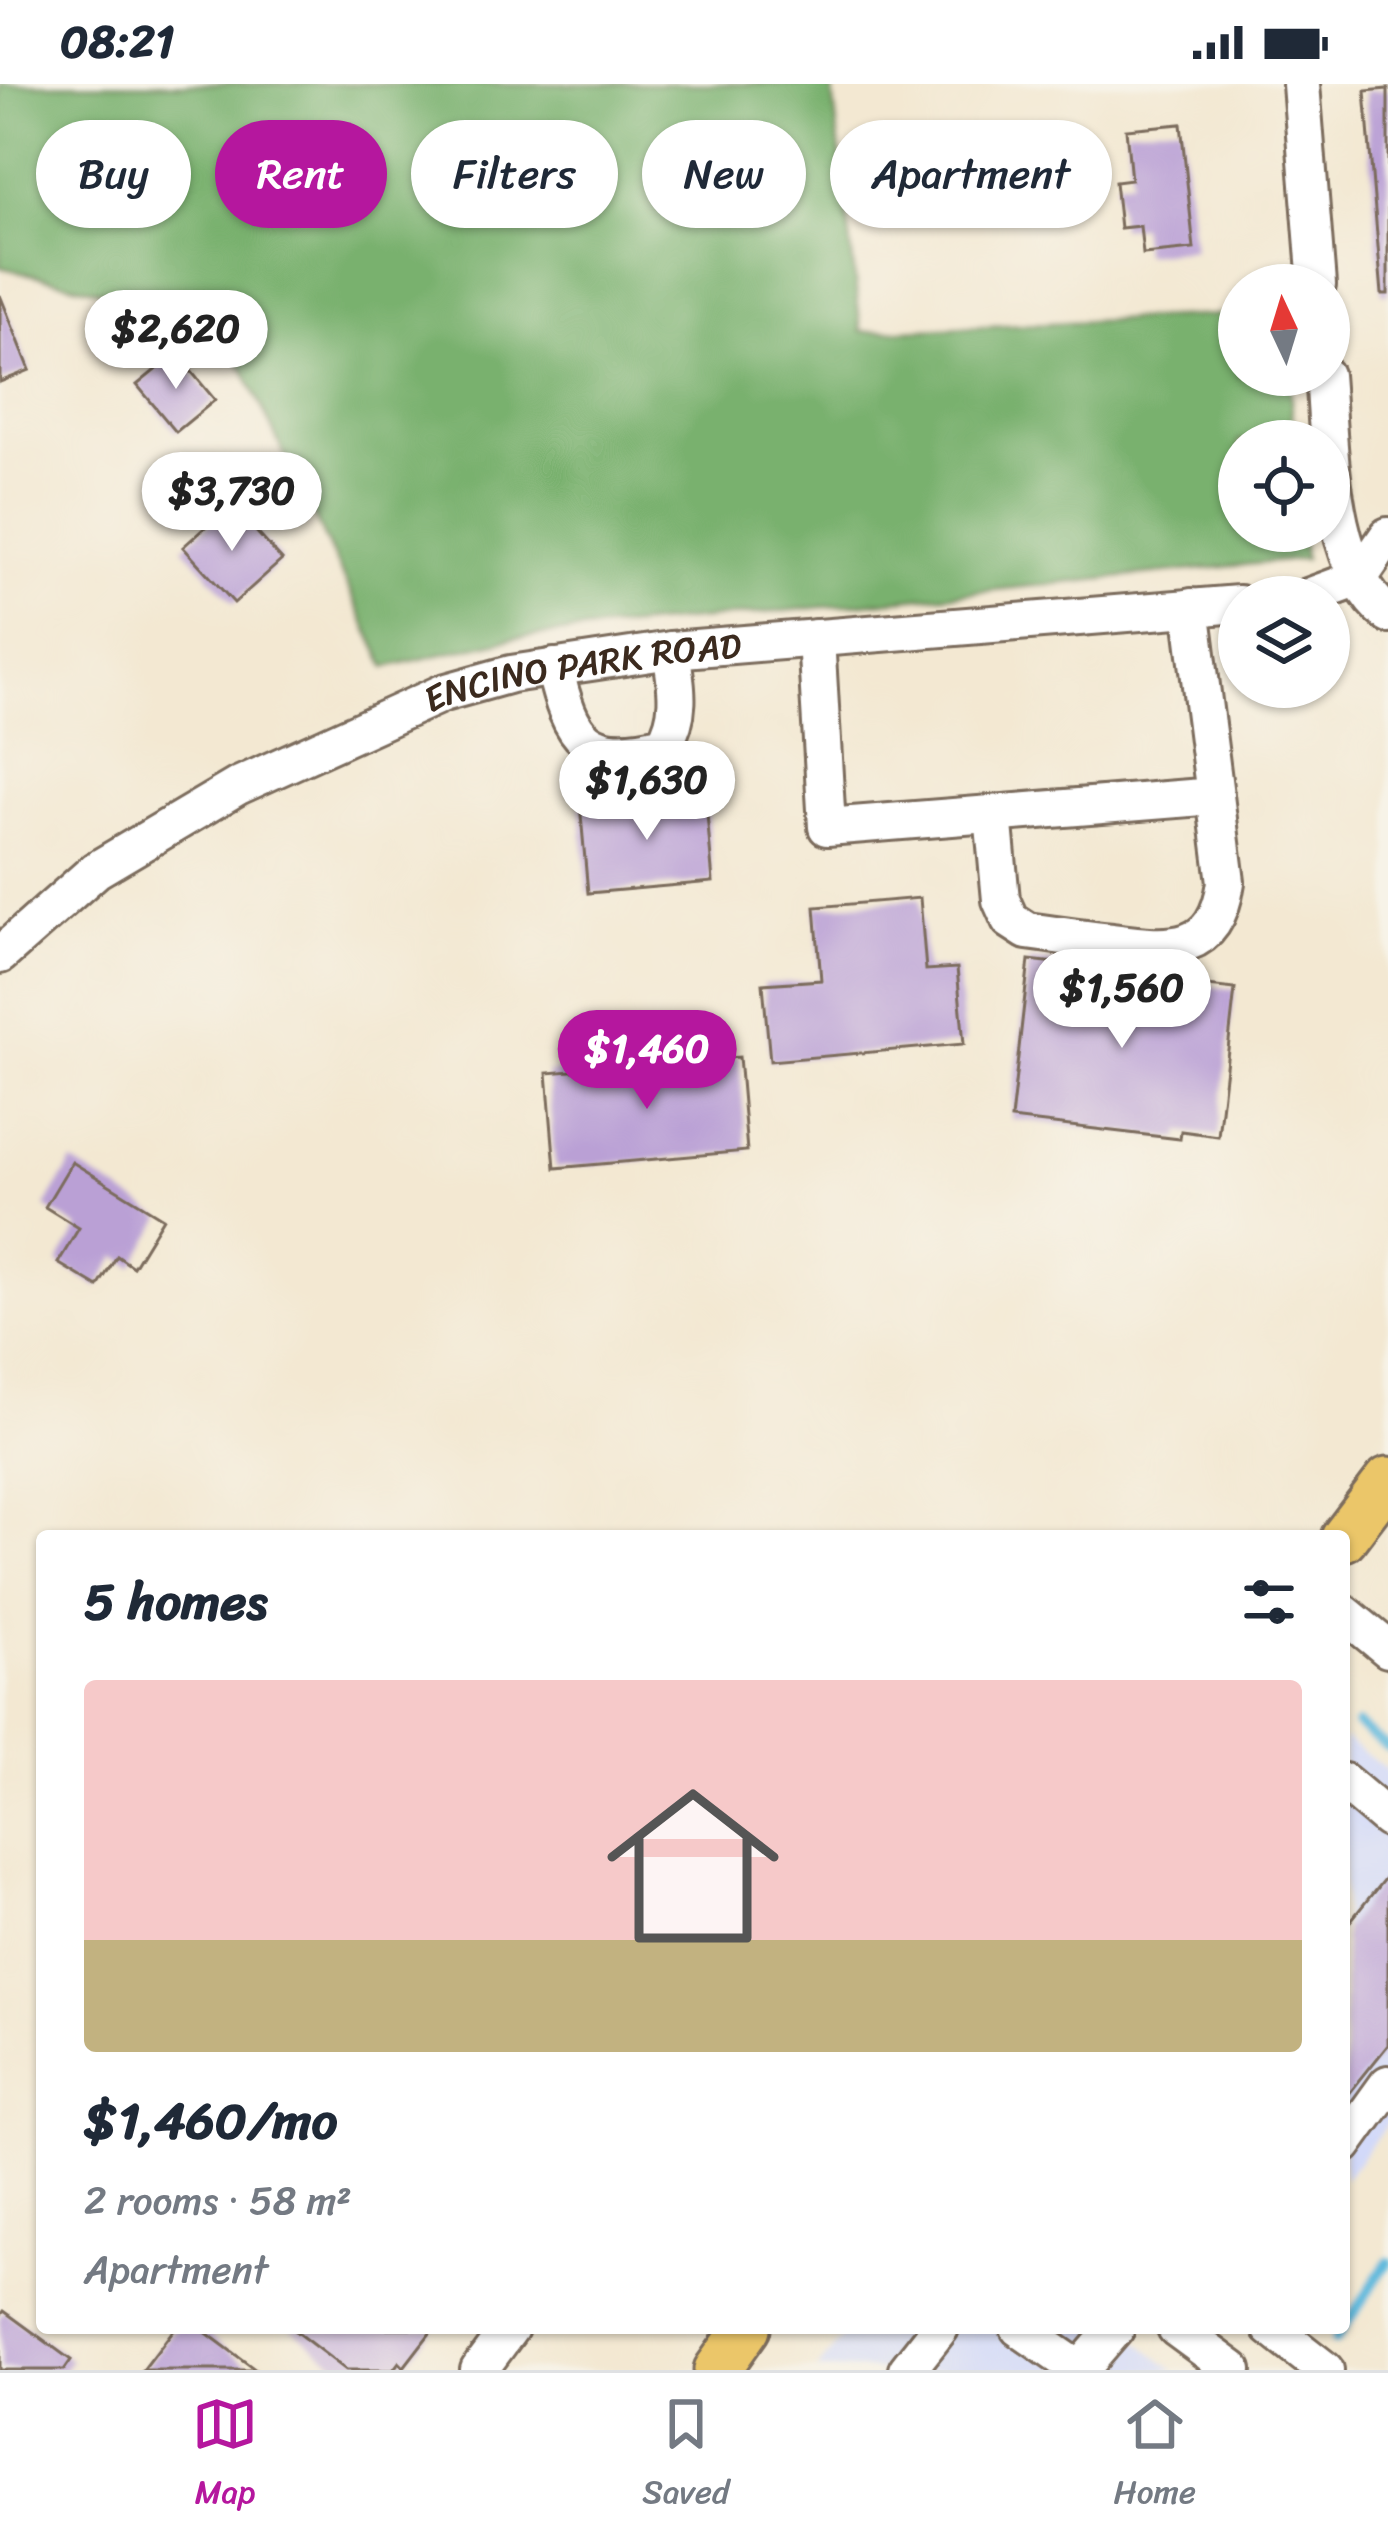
<!DOCTYPE html>
<meta charset="utf-8">
<style>
body{margin:0;font-family:Sriracha,sans-serif;background:#f6f6f7;color:#1f2937;height:100vh;display:flex;flex-direction:column;font-size:45px;white-space:nowrap}
*{box-sizing:border-box;margin:0}
p{font-size:39px;color:#747a83}
.icon{flex:none;width:66px;height:66px;fill:none;stroke:currentColor;stroke-width:2;stroke-linecap:round;stroke-linejoin:round}
.map{position:relative;flex:1;overflow:hidden}
.details{position:absolute;left:36px;top:1446px;width:1314px;height:804px;display:flex;flex-direction:column;background:#fff;border-radius:12px;box-shadow:0 3px 9px #0004}
.details>*{flex:none}
.top-card{position:absolute;left:36px;top:36px;width:1317px;height:108px;display:flex;gap:24px}
.needle{width:78px;rotate:356deg}
.controls{position:absolute;left:1218px;top:180px;display:grid;gap:24px}
.controls a{display:grid;place-items:center;width:132px;height:132px;border-radius:50%;background:#fff;box-shadow:0 3px 9px #0004;font-size:60px}
.price{position:absolute;translate:-50% -102px;padding:0 27px;border-radius:42px;background:#fff;color:#222;font-size:39px;line-height:78px;filter:drop-shadow(0 3px 6px #0008)}
.price::after{content:'';position:absolute;left:50%;top:72px;width:36px;height:27px;margin-left:-18px;background:inherit;clip-path:polygon(0 0,100% 0,50% 100%)}
.price.active{background:#b5179e;color:#fff}
ul{padding:0;list-style:none}
li{display:grid;align-content:center;gap:24px;height:636px;padding:0 48px}
li+li{border-top:3px solid #e0e1e3}
li span{display:grid;place-items:center;height:372px;border-radius:12px;color:#555}
li>.icon{margin-inline-start:auto}
span .icon{width:216px;height:216px;fill:#fffc;stroke-width:1}
li b{font-size:51px}
h2{display:flex;justify-content:space-between;align-items:center;height:144px;padding:0 48px;font-size:51px}
.tag{padding:0 42px;border-radius:54px;background:#fff;box-shadow:0 3px 9px #0004;font-size:42px;line-height:108px}
.tag.active{background:#b5179e;color:#fff}
.status{display:flex;justify-content:space-between;align-items:center;height:84px;padding:0 60px;background:#fff;direction:ltr}
.status svg{height:33px;fill:currentColor}
.tab-bar{display:flex;justify-content:space-around;align-items:center;height:168px;border-top:3px solid #e0e1e3;background:#fff;font-size:33px;color:#747a83}
.tab-bar a{display:grid;justify-items:center;gap:6px}
.tab-bar .active{color:#b5179e}
.map>svg:first-child{display:block}
.built{fill:#d2d9f9}
.forest{fill:#79b16e;stroke:#5a6e46;stroke-width:3}
.lines{fill:none;stroke-linecap:round;stroke-linejoin:round}
.stream{stroke:#60badd;stroke-width:10}
.building{fill:#baa0d5}
.minor-casing{stroke:#7b6c5d;stroke-width:42}
.major-casing{stroke:#7b6c5d;stroke-width:51}
.minor{stroke:#fff;stroke-width:36}
.major{stroke:#ebc669;stroke-width:45}
.labels{text-anchor:middle;stroke-width:9;stroke-linejoin:round;paint-order:stroke}
.street-label{font-size:36px;fill:#3b2a1e;stroke:#f7f3e8}
</style>
<div class="status"><b>08:21</b><svg viewBox="0 0 49 12"><path d="M0 12V9h3v3zM5 12V6h3v6zM10 12V3h3v9zM15 12V0h3v12zM26 1h20v11H26zM47 4h2v5h-2z"/></svg></div>
<div class="map">
<svg width="1388" height="2286" viewBox="0 0 1388 2286">
<rect width="100%" height="100%" fill="#f7f3e8"/>
<filter id="ink" filterUnits="userSpaceOnUse"><feTurbulence type="fractalNoise" baseFrequency=".00833" numOctaves="2"/><feDisplacementMap in="SourceGraphic" scale="24" xChannelSelector="R" yChannelSelector="G"/><feConvolveMatrix kernelMatrix="1 2 1 2 8 2 1 2 1" color-interpolation-filters="sRGB"/></filter>
<filter id="wash" filterUnits="userSpaceOnUse"><feTurbulence type="fractalNoise" baseFrequency=".004" numOctaves="4" result="noise"/><feDisplacementMap in="SourceGraphic" scale="48" xChannelSelector="R" yChannelSelector="G"/><feGaussianBlur stdDeviation="2.7" result="paint"/><feColorMatrix in="noise" values="0 0 0 0 0 0 0 0 0 0 0 0 0 0 0 0 0 1.4 0 .05"/><feComposite in="paint" operator="in"/></filter>
<g filter="url(#wash)">
<rect width="100%" height="100%" fill="#f3e8d2"/>
<g class="built">
<path d="M1344,1654L1388,1687V2038L1344,2096Z"/>
<path d="M849,2244H1120L1175,2286H817Z"/>
</g>
<path class="forest" d="M0,0H832L861,248L1239,230V291H1289L1294,357H1239V447H1301L1304,475L514,554L386,583L242,282L164,222L0,183Z"/>
<g class="lines">
<g class="stream">
<path d="M1357,1641L1388,1664"/>
<path d="M1344,2243L1388,2178"/>
<path d="M1335,2256L1343,2244"/>
</g>
</g>
<g id="blocks">
<g class="building">
<path d="M1388,5V210H1382L1365,7Z"/>
<path d="M1181,40L1194,165L1143,170L1140,142L1120,144L1115,98L1131,96L1126,45Z"/>
<path d="M0,211L30,286L0,298Z"/>
<path d="M176,269L215,316L176,348L137,301Z"/>
<path d="M231,420L282,476L234,519L183,463Z"/>
<path d="M705,708L713,798L588,809L580,720Z"/>
<path d="M920,814L926,886L957,884L964,960L770,977L763,900L821,896L815,823Z"/>
<path d="M1029,876L1198,895V901L1235,905L1218,1052L1181,1047L1180,1055L1011,1035Z"/>
<path d="M739,973L747,1067L555,1084L547,989Z"/>
<path d="M72,1078L163,1134L133,1183L117,1172L98,1203L58,1179L79,1144L45,1123Z"/>
<path d="M1388,1790V1961L1344,2016V1845Z"/>
<path d="M4,2227L71,2276L64,2286H0V2232Z"/>
<path d="M175,2244H200L256,2286H143Z"/>
<path d="M291,2244H434L404,2283L399,2278L393,2286H346Z"/>
</g>
</g>
</g>
<g filter="url(#ink)">
<use href="#blocks" fill-opacity="0" stroke="#7b6c5d" stroke-width="3"/>
<g class="lines">
<g class="minor-casing">
<g id="minor">
<path d="M1301,0L1317,201"/>
<path d="M1324,291C1330,360 1328,484 1388,530"/>
<path d="M1308,513L1359,494L1388,452"/>
<path d="M816,554L827,743L1215,712"/>
<path d="M554,583C571,654 585,680 664,660C683,629 676,600 671,566"/>
<path d="M993,730L1001,816L1010,836L1027,847C1055,851 1084,855 1112,858C1172,866 1216,870 1226,798L1191,523"/>
<path id="s1" d="M0,871L96,786L238,702L443,609L511,590L671,566L1239,520"/>
<path d="M1344,1529L1388,1565"/>
<path d="M1344,1698L1388,1735"/>
<path d="M1344,2061L1388,2000"/>
<path d="M1019,2244L1080,2286L1116,2244"/>
<path d="M1176,2244L1233,2286"/>
<path d="M1271,2244L1325,2286"/>
<path d="M479,2286L510,2244"/>
<path d="M907,2286L940,2244"/>
</g>
</g>
<g class="major-casing">
<g id="major">
<path d="M1344,1454L1388,1396"/>
<path d="M717,2286L747,2244"/>
</g>
</g>
<use href="#minor" class="minor"/>
<use href="#major" class="major"/>
</g>
</g>
<g class="labels">
<g class="street-label">
<text dy="13" stroke="none"><textPath href="#s1" startOffset="660">ENCINO PARK ROAD</textPath></text>
</g>
</g>
</svg>
<div class="controls">
<a><svg class="needle" viewBox="-14 -14 28 28"><path d="M0-13l5 13h-10z" fill="#e53935"/><path d="M0 13l5-13h-10z" fill="#747a83"/></svg></a>
<a><svg class="icon" aria-label="locate" viewBox="0 0 24 24"><circle cx="12" cy="12" r="6"/><path d="M12 2v4M12 18v4M2 12h4M18 12h4"/></svg></a>
<a><svg class="icon" aria-label="layers" viewBox="0 0 24 24"><path d="M12 4l9 5-9 5-9-5zM3 14l9 5 9-5"/></svg></a>
</div>
<b class="price" style="left:176px;top:308px">$2,620</b>
<b class="price" style="left:232px;top:470px">$3,730</b>
<b class="price" style="left:647px;top:759px">$1,630</b>
<b class="price" style="left:1122px;top:967px">$1,560</b>
<b class="price active" style="left:647px;top:1028px">$1,460</b>
<div class="top-card">
<a class="tag">Buy</a>
<a class="tag active">Rent</a>
<a class="tag">Filters</a>
<a class="tag">New</a>
<a class="tag">Apartment</a>
</div>
<section class="details">
<h2>5 homes<svg class="icon" aria-label="filters" viewBox="0 0 24 24"><path d="M4 7h16M4 17h16"/><circle cx="9" cy="7" r="2"/><circle cx="15" cy="17" r="2"/></svg></h2>
<ul>
<li><span style="background:linear-gradient(#f6c9c9 70%,#c2b280 0)"><svg class="icon" aria-label="home" viewBox="0 0 24 24"><path d="M3 11l9-7 9 7M6 9v11h12V9"/></svg></span><div><b>$1,460/mo</b><p>2 rooms · 58 m²</p><p>Apartment</p></div></li>
</ul>
</section>
</div>
<nav class="tab-bar">
<a class="active"><svg class="icon" aria-label="map" viewBox="0 0 24 24"><path d="M3 6l6-2 6 2 6-2v14l-6 2-6-2-6 2zM9 4v14M15 6v14"/></svg>Map</a>
<a><svg class="icon" aria-label="saved" viewBox="0 0 24 24"><path d="M7 4h10v16l-5-4-5 4z"/></svg>Saved</a>
<a><svg class="icon" aria-label="home" viewBox="0 0 24 24"><path d="M3 11l9-7 9 7M6 9v11h12V9"/></svg>Home</a>
</nav>
